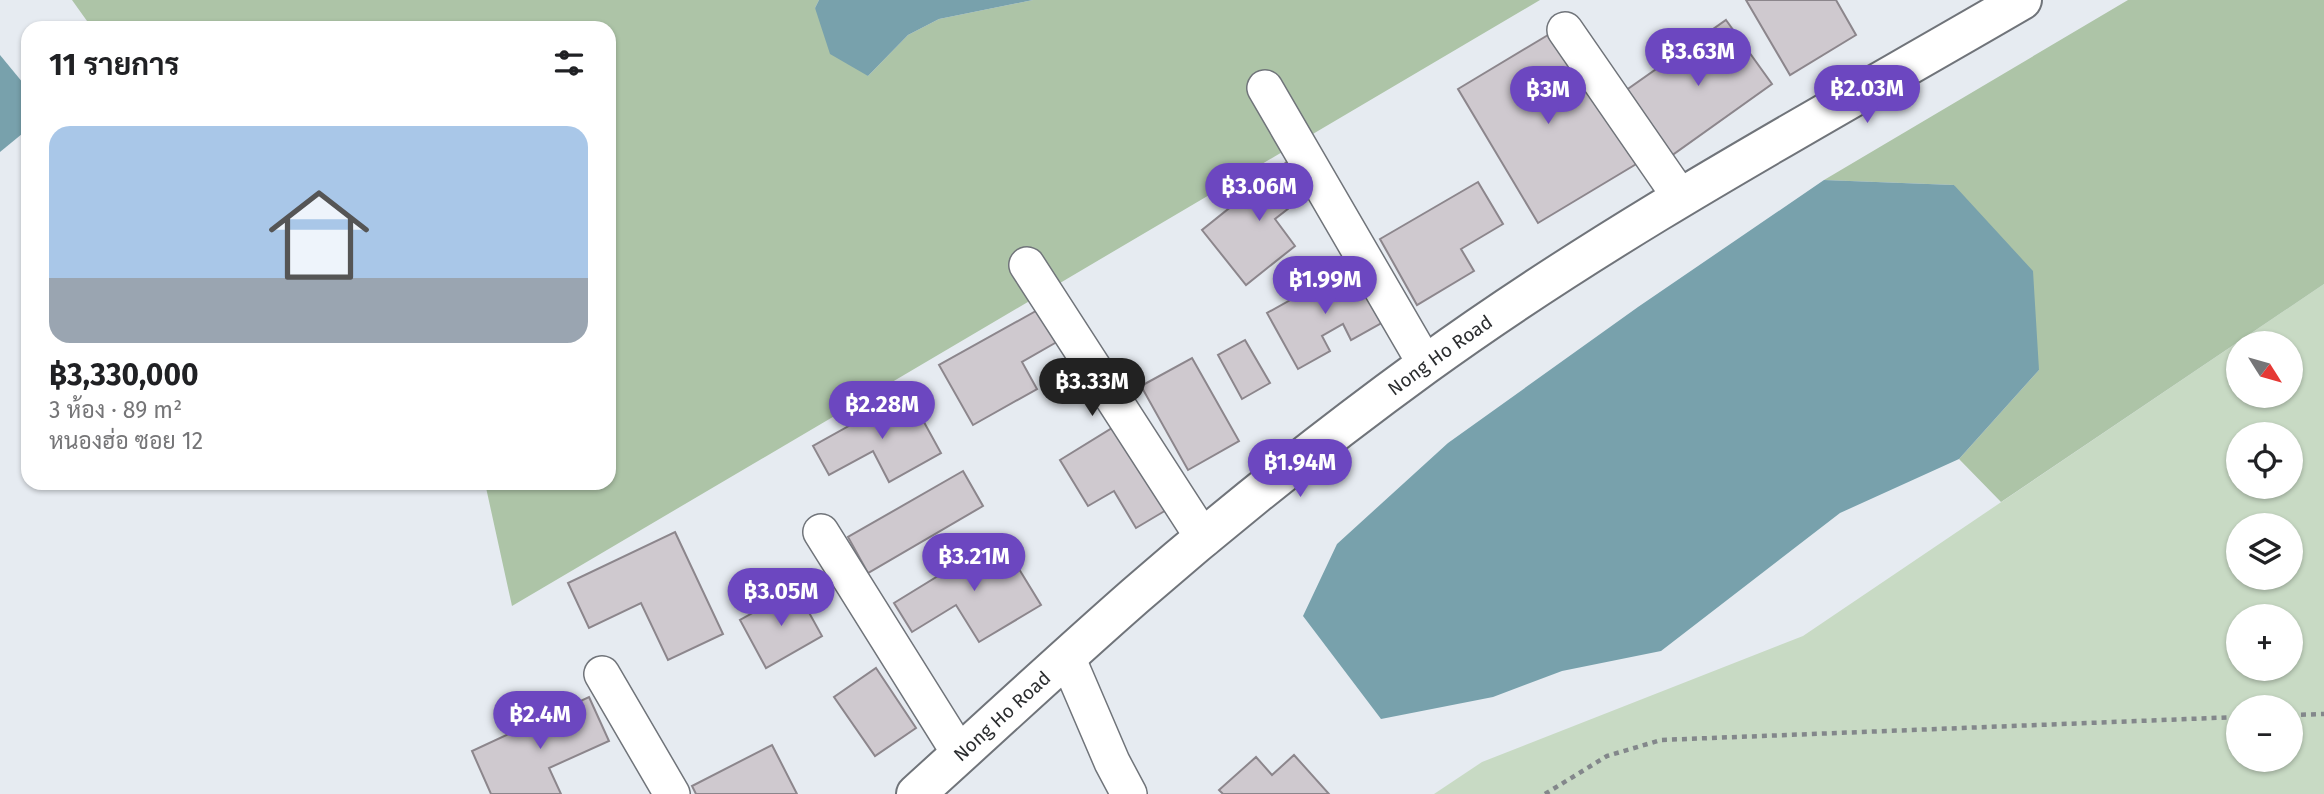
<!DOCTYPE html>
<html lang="th">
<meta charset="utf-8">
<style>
body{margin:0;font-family:"Fira Sans",Sarabun,sans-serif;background:#f2f2f2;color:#202124;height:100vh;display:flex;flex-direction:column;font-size:26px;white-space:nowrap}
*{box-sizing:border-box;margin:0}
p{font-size:23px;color:#757577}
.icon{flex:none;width:38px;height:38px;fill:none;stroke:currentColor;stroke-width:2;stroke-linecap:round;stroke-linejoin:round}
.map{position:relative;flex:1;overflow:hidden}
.panel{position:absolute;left:21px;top:21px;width:595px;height:469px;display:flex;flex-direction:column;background:#fff;border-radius:21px;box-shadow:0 2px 5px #0004}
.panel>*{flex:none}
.needle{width:46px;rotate:127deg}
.fabs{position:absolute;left:2226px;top:331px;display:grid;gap:14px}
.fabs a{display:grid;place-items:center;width:77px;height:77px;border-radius:50%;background:#fff;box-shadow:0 2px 5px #0004;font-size:35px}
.price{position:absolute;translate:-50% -60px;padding:0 16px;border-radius:24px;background:#6c47c0;color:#fff;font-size:23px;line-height:46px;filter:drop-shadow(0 2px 4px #0008)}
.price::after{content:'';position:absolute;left:50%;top:42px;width:21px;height:16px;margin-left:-10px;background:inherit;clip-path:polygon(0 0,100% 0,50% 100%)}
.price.selected{background:#222;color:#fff}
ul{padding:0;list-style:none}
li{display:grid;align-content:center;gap:14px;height:371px;padding:0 28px}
li span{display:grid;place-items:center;height:217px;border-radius:21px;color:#555}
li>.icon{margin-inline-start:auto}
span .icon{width:126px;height:126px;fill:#fffc;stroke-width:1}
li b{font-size:30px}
h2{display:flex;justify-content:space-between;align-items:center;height:84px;padding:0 28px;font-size:30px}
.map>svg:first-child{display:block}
.green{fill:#c8dac4;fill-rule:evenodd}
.forest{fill:#adc4a7}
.water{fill:#78a1ac}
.building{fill:#cfc9cf;stroke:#8c868c;stroke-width:2}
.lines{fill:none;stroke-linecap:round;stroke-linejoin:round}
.minor-casing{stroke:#70747a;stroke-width:38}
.major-casing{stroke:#70747a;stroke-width:42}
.path{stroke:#83878b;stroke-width:4.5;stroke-dasharray:5 5;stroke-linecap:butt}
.minor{stroke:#fff;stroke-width:35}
.major{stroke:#fff;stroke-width:38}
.labels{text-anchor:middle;stroke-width:6;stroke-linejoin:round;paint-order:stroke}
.street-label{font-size:19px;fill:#2b2d2f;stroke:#f3f8ff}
</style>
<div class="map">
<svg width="2324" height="794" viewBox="0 0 2324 794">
<rect width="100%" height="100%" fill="#e6ebf1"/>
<path class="green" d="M2324,284V794H1434L1482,762L1803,636ZM2238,343H2291V396H2238ZM2238,434H2291V486H2238ZM2238,525H2291V578H2238ZM2238,616H2291V668H2238ZM2238,707H2291V760H2238Z"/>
<g class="forest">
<path d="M72,0H819L815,8L868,76L908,35L939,19L1033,0H1540L512,606L485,483H609V28H92Z"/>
<path d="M2128,0H2324V284L2001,502L1959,459L2039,370L1954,185L1824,180Z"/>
</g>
<g class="water">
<path d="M819,0H1033L939,19L908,35L868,76L830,54L815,8Z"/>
<path d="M0,55L28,89V129L0,152Z"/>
<path d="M1824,180L1954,185L2033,271L2039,370L1959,459L1840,513L1661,651L1562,671L1493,697L1381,719L1303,616L1337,544L1448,443L1638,307Z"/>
</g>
<g class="building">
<path d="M1746,0H1836L1856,35L1790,75Z"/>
<path d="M1726,20L1772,84L1671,156L1625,91Z"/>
<path d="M1558,29L1638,163L1538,223L1458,89Z"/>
<path d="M1293,157L1316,187L1275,219L1295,246L1246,285L1202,230Z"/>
<path d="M1478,182L1503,224L1461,249L1474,271L1417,305L1380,239Z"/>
<path d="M1353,265L1385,321L1351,340L1343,324L1322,336L1330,351L1298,369L1267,313Z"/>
<path d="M1043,307L1062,339L1022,362L1037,389L973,425L939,365Z"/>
<path d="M1245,340L1270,383L1242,399L1218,355Z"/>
<path d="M1192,358L1239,441L1188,470L1141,386Z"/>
<path d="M908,393L941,453L889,482L873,451L829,475L813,446Z"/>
<path d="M1117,425L1168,509L1136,528L1114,491L1088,506L1060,460Z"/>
<path d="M963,471L983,506L868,573L848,537Z"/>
<path d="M675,532L723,634L668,660L641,603L589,628L568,583Z"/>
<path d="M1000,538L1041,605L979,642L956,605L912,632L894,603Z"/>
<path d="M796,589L822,636L766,668L740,620Z"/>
<path d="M876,668L916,728L875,756L834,697Z"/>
<path d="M589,697L609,741L549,768L561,794H491L472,751Z"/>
<path d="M772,745L797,794H696L692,786Z"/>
<path d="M1294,755L1329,794H1223L1219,790L1256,757L1272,775Z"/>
</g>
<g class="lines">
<g class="minor-casing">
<g id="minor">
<path d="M1565,30L1681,198"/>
<path d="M1265,88L1426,365"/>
<path d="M1027,265L1204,539"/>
<path d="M821,532L960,754"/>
<path d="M1067,657L1112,762L1129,794"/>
<path d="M602,674L672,794"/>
</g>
</g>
<g class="major-casing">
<g id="major">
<path id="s1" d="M916,794C989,728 1061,661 1135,596C1228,515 1326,437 1425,365C1614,228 1821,117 2022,0"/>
</g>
</g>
<g class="path">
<path d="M2291,715L2324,714"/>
<path d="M1545,794L1607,756L1661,740L2238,717"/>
</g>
<use href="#minor" class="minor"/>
<use href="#major" class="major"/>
</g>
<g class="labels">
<g class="street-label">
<text dy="7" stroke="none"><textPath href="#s1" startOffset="684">Nong Ho Road</textPath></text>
<text dy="7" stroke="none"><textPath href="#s1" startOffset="116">Nong Ho Road</textPath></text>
</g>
</g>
</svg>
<div class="fabs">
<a><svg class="needle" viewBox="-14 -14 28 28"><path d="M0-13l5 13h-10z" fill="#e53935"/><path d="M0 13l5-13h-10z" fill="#757577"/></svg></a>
<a><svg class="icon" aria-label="locate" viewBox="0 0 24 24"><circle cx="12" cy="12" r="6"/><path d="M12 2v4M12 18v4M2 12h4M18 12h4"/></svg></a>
<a><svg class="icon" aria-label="layers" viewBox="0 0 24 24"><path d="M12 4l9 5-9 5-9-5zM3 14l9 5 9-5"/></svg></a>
<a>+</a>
<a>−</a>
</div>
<b class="price" style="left:1698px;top:88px">฿3.63M</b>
<b class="price" style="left:1867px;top:125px">฿2.03M</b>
<b class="price" style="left:1548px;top:126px">฿3M</b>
<b class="price" style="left:1259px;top:223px">฿3.06M</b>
<b class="price" style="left:1325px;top:316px">฿1.99M</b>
<b class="price selected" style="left:1092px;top:418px">฿3.33M</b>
<b class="price" style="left:882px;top:441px">฿2.28M</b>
<b class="price" style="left:1300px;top:499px">฿1.94M</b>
<b class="price" style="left:974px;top:593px">฿3.21M</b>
<b class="price" style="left:781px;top:628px">฿3.05M</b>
<b class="price" style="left:540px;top:751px">฿2.4M</b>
<section class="panel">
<h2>11 รายการ<svg class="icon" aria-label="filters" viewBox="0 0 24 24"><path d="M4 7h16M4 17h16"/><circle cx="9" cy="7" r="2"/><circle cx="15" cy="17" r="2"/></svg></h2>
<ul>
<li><span style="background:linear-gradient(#a9c7e8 70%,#9aa5b1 0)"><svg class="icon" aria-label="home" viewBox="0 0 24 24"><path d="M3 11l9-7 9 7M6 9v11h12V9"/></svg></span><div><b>฿3,330,000</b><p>3 ห้อง · 89 m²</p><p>หนองฮ่อ ซอย 12</p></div></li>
</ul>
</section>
</div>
